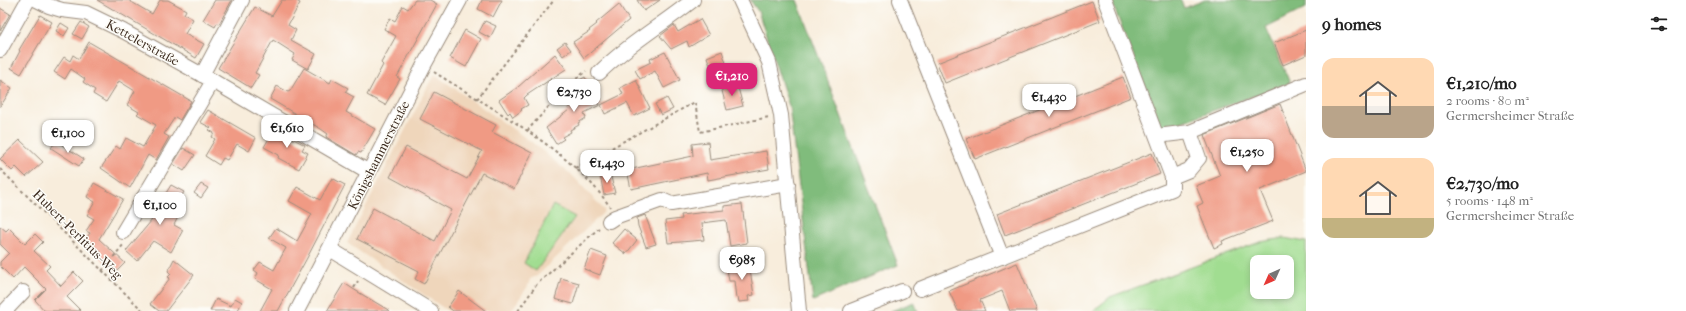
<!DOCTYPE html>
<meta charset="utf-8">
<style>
body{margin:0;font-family:"IM FELL French Canon",serif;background:#f2f2f2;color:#222;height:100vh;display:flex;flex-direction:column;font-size:15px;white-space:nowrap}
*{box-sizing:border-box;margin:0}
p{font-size:13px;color:#767676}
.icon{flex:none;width:22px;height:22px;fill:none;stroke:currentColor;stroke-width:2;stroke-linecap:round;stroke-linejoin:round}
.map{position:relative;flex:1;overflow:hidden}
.drawer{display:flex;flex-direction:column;background:#fff;width:380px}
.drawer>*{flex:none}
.needle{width:26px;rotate:225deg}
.buttons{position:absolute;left:1250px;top:255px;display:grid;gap:8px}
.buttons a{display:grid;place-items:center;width:44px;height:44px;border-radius:8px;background:#fff;box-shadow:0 2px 6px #0003;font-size:20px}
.price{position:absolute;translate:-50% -34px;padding:0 9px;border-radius:8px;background:#fff;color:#222;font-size:13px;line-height:26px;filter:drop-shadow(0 1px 2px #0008)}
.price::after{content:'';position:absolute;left:50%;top:24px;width:12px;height:9px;margin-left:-6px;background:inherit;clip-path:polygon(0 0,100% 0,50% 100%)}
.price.current{background:#db2777;color:#fff}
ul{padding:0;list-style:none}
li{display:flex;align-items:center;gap:12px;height:100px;padding:0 16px}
li span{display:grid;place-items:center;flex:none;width:112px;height:80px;border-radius:12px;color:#555}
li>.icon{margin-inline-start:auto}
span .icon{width:48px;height:48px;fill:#fffc;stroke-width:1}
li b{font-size:17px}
h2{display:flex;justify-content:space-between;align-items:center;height:48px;padding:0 16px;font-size:17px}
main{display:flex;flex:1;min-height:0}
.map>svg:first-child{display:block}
.built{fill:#efd6bb}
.green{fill:#a1dd91;stroke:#6e8458;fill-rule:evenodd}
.forest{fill:#80bc7b;stroke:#5e734c}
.building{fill:#f09a84}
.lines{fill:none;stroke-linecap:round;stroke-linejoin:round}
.minor-casing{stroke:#9a8c7d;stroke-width:16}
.path{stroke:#9a8c7d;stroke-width:2;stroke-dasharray:3 3;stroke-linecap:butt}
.minor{stroke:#fff;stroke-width:14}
.labels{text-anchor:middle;stroke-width:3;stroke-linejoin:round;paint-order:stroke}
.street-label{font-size:13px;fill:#3b2a1e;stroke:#fdfcf7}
</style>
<main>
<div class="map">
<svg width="1306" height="311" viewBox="0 0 1306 311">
<rect width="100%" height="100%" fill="#fdfcf7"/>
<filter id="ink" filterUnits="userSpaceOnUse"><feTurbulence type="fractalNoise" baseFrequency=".025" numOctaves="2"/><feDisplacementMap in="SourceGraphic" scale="8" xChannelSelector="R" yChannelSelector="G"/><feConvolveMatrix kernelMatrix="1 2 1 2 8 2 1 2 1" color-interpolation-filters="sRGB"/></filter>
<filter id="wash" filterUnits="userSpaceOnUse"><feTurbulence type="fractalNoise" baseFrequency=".012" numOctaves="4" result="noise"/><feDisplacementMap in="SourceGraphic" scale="16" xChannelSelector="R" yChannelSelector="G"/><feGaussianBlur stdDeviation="0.9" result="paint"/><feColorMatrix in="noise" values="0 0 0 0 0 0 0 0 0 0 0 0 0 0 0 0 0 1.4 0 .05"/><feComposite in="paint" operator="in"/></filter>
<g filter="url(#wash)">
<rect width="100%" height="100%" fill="#f8eddc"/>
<path class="built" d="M434,74L533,143L573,176L605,211L537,276L530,279L528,286L511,311H448L347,243Z"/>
<g class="green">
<path d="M553,205L575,217L536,271L524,263Z"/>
<path d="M1284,238L1306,242V311H1093L1110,297L1260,242ZM1257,262H1287V292H1257Z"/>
</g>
<g class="forest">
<path d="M750,0H797L898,265L813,301L789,106L758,11Z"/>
<path d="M1111,0H1181L1184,8L1205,0H1306V8L1266,28L1290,83L1162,129Z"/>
<path d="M914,302L918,311H891Z"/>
</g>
<g id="blocks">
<g class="building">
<path d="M97,0H128L152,14L160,0H168L186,10L184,14L193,19L185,34L204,44L196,58Z"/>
<path d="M215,0H232L219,24L217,23L215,27L203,20Z"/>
<path d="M282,0H295L300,3L288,25L296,30L291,40L316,54L308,69L292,60L295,54L273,40L255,73L259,75L251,88L218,68L255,7L272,16Z"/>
<path d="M415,0H430L437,4L397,77L400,79L385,105L367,95L383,65L381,63L396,36L384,29L390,18L395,21L403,6L408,9Z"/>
<path d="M482,0H502L493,17L478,9Z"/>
<path d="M637,0H660L644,11Z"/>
<path d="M1092,1L1100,21L945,83L937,63Z"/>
<path d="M619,4L629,20L584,58L573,42L590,31L589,30L597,24L596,23Z"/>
<path d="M0,8L10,14L0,31Z"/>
<path d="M40,15L52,22L21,74L11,68L20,51L19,50Z"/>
<path d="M700,19L709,35L689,47L687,41L671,49L660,36L674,25L678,32Z"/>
<path d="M485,21L496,26L490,38L479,32Z"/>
<path d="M81,22L89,27L82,39L73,34Z"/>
<path d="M61,23L69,28L64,36L56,31Z"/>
<path d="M465,30L481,39L466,67L450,58Z"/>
<path d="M1306,30V55L1283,65L1274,43Z"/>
<path d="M89,42L191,101L180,120L175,117L164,134L169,137L156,160L148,155L130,188L101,168L116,146L120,149L126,138L143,147L156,125L137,114L139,112L127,105L135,91L119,81L106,102L93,94L95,90L83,82L85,79L71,69L65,79L54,72L64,57L70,61L73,55L79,59Z"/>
<path d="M565,42L571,50L563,56L557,48Z"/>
<path d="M722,51L728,69L713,74L707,57Z"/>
<path d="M665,52L680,80L664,88L655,71L640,79L635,70L651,62L650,59Z"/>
<path d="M555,54L566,69L527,95L524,98L528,105L521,109L522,110L513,117L510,112L508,114L499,100L518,87Z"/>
<path d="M304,68L330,83L332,79L341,84L348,88L345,92L354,97L346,112L375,129L361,153L358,152L356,155L326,137L328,134L321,129L270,99L277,86L288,92L290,91Z"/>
<path d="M585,77L600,105L584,113L586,118L578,123L579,125L570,130L571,132L562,137L564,139L556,144L546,128L569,110L568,108L577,103L575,99L582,94L576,82Z"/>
<path d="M1123,77L1131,97L975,159L966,139Z"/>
<path d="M0,80L12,88L0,107Z"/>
<path d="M636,80L650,108L634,116L627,103L605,114L601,105L623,94L620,88Z"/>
<path d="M737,84L743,106L727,110L721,87Z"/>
<path d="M434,92L496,125L492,132L532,153L514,189L482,173L424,284L415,279L419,271L357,239L373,208L435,241L451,210L390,177L406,147L467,179L482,151L420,119Z"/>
<path d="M667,98L673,109L661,115L655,104Z"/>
<path d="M1280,104L1306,171L1260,190L1273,221L1222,241L1223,244L1214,248L1197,206L1203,203L1196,186L1220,176L1204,135Z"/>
<path d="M208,110L256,138L249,151L237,144L227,160L223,158L219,165L205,156L215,139L212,137L214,133L209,130L211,128L200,122Z"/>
<path d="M278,131L305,145L302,150L308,153L299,169L278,158L279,155L264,147L271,135L275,137Z"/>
<path d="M20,140L43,162L26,177L16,167L12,171L0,159Z"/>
<path d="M56,141L84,159L79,166L51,148Z"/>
<path d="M708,142L710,160L766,151L769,169L708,180L707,173L631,189L627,170L693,156L692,144Z"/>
<path d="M183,148L195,155L184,171L173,164Z"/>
<path d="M1152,153L1160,174L1005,235L997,214Z"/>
<path d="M610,173L615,193L604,195L600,175Z"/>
<path d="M332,178L345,185L307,258L278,311H260L272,289L255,279L258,273L254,270L260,262L274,270L286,248L269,238L276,228L297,241L312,214L289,201L297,187L320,200Z"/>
<path d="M94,183L123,199L99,239L125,263L116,272L98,255L101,252L84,241L90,233L86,231L94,219L87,215L95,202L87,197Z"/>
<path d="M201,184L208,188L201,198L194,193Z"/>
<path d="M171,185L184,192L173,210L180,213L174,225L183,230L171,252L153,241L137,261L126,251L152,220L150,219Z"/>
<path d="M742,204L747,243L730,246L726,220L702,223L704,240L668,243L665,221L682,219L681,215L724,210V206Z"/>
<path d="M645,215L656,244L646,247L638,226L637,218Z"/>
<path d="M0,226L6,231L9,228L25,244L35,234L43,242L34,251L50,266L46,270L61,286L74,272L83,281L67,297L81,311H45L35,300L46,289L24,267L13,279L0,266V262L9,253L0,244Z"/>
<path d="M624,229L637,240L626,254L612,243Z"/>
<path d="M591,250L607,256L600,275L584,269Z"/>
<path d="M174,259L194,275L166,311H159L150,304L170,278L168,277L171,274L168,271Z"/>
<path d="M744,262V264H749L754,295L748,296L749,301L739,302L738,297L736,298L734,281H729L727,269H733L732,263Z"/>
<path d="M1017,263L1037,311H1010L1002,291L980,300L985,311H958L949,291Z"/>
<path d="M561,278L579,283L573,304L555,299Z"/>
<path d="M344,283L353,289L390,311H327Z"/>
<path d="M459,291L486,311H453L448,307Z"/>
<path d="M235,298L242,302L238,310L240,311H210L216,299L231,306Z"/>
</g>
</g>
</g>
<g filter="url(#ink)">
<use href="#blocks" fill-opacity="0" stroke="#9a8c7d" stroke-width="1"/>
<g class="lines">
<g class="minor-casing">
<g id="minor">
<path d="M37,0L49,6L62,10L86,13L123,31L213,81L369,172"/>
<path d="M740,0L769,62L781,115L799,311"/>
<path d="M900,0L1002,257"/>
<path d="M0,50L28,0"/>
<path d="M599,73C627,45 662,25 693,0"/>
<path d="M202,75L242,0"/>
<path d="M1157,136L1190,132L1306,84"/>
<path d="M1172,177L1189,170L1199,158L1190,132"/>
<path d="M609,221L615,217L662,200L671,204L788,184"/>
<path d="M123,232L213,81"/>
<path d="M330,249L431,311"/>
<path d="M920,289L1172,189V177L1105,0"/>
<path d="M5,311L23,292"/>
<path d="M297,311L424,65L460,0"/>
<path d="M851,311L902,291"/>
</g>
</g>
<g class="path">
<path d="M434,72C489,107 574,152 610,207"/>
<path d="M477,99L554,0"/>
<path d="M527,131L567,86L586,71"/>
<path d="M575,168L695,102L700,132L769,117"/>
<path d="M0,169L143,311"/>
<path d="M102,271L124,244"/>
<path d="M354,288L358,281"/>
<path d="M518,311L537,284L599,228"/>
</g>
<use href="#minor" class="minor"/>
</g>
</g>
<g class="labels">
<g class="street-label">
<text transform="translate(143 42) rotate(29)" y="5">Kettelerstraße</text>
<text transform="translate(378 155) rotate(-63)" y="5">Königshammerstraße</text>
<text transform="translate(78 234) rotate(45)" y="5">Hubert-Perlitius-Weg</text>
</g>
</g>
</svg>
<div class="buttons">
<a><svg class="needle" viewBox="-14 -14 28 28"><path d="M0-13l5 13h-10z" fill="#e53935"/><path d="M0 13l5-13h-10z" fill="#767676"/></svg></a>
</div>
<b class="price current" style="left:732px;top:97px">€1,210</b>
<b class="price" style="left:574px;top:113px">€2,730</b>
<b class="price" style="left:1049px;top:118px">€1,430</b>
<b class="price" style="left:287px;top:149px">€1,610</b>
<b class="price" style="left:68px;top:154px">€1,100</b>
<b class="price" style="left:1247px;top:173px">€1,250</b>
<b class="price" style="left:607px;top:184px">€1,430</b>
<b class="price" style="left:160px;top:226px">€1,100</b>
<b class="price" style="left:742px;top:281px">€985</b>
</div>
<section class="drawer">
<h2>9 homes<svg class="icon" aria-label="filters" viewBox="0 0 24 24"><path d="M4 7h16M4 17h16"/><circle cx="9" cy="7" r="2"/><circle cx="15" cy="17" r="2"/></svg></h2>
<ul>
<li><span style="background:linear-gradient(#ffd9b3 60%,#b9a48a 0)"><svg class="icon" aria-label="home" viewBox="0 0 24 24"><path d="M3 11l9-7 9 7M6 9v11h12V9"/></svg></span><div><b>€1,210/mo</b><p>2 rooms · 80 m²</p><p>Germersheimer Straße</p></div></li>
<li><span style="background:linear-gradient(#ffd9b3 75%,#c2b280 0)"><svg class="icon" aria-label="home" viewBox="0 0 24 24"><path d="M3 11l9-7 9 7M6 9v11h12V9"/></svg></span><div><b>€2,730/mo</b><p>5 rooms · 148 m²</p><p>Germersheimer Straße</p></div></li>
</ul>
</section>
</main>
